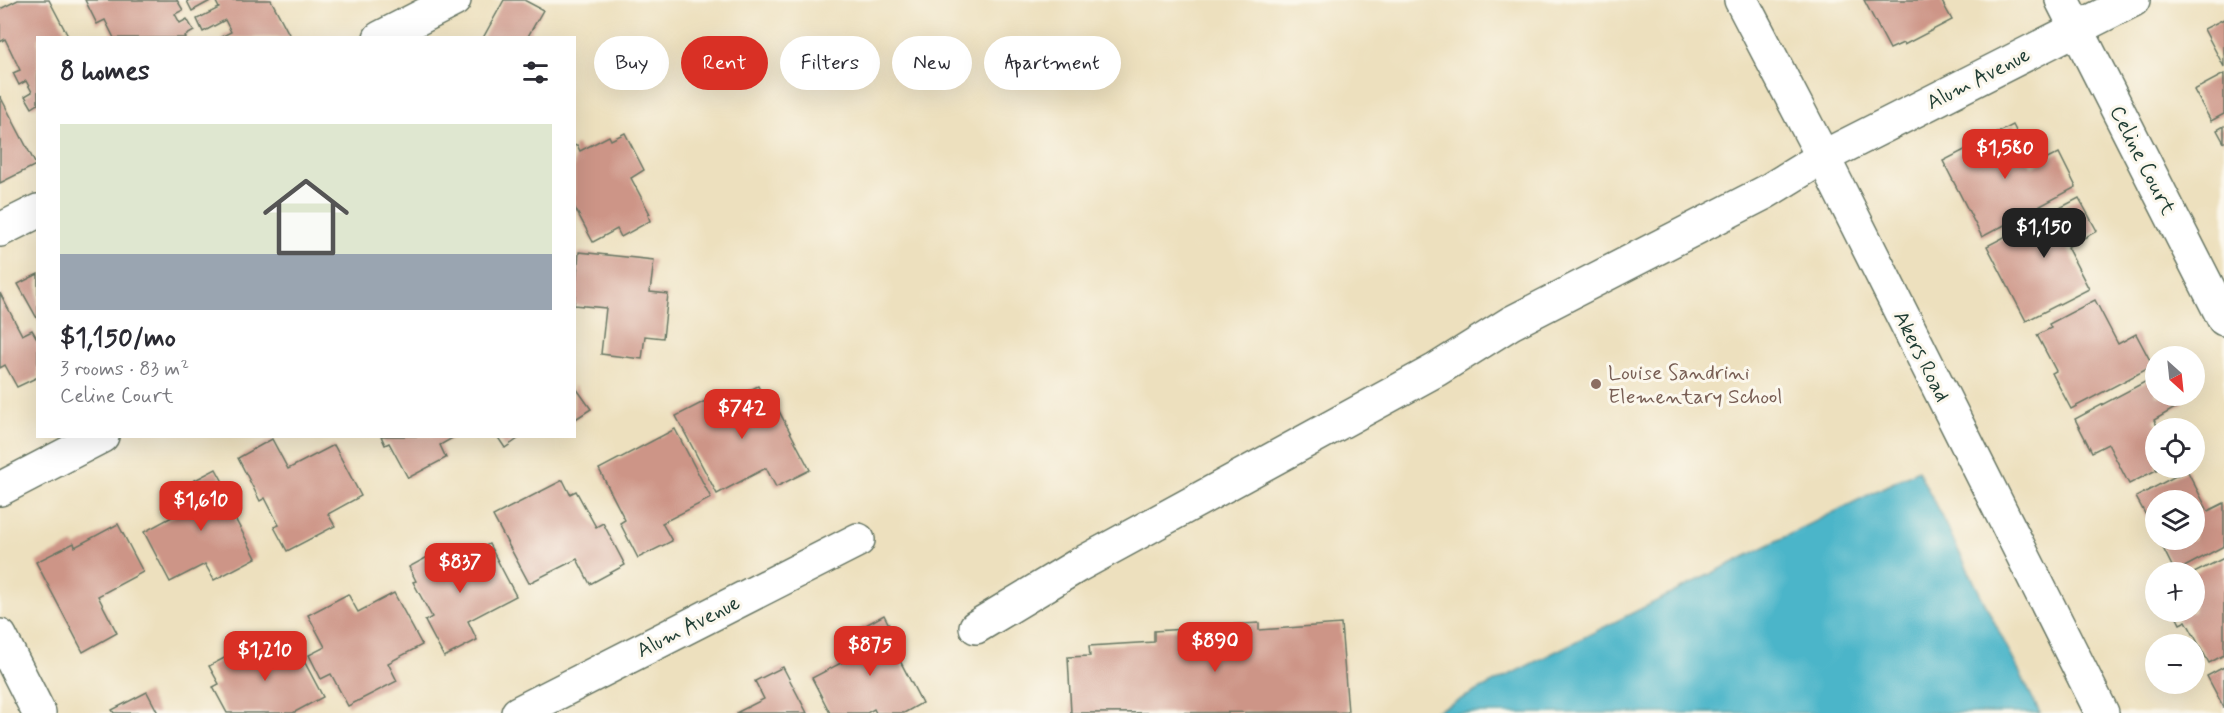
<!DOCTYPE html>
<meta charset="utf-8">
<style>
body{margin:0;font-family:Mynerve,sans-serif;background:#f2f2f3;color:#2b2b33;height:100vh;display:flex;flex-direction:column;font-size:22px;white-space:nowrap}
*{box-sizing:border-box;margin:0}
p{font-size:20px;color:#7c7c81}
.icon{flex:none;width:33px;height:33px;fill:none;stroke:currentColor;stroke-width:2;stroke-linecap:round;stroke-linejoin:round}
.map{position:relative;flex:1;overflow:hidden}
.panel{position:absolute;left:36px;top:36px;width:540px;height:402px;display:flex;flex-direction:column;background:#fff;border-radius:0px;box-shadow:0 6px 24px #0002}
.panel>*{flex:none}
.guide{position:absolute;left:594px;top:36px;width:570px;height:54px;display:flex;gap:12px}
.needle{width:39px;rotate:153deg}
.fabs{position:absolute;left:2145px;top:346px;display:grid;gap:12px}
.fabs a{display:grid;place-items:center;width:60px;height:60px;border-radius:50%;background:#fff;box-shadow:0 6px 24px #0002;font-size:30px}
.price{position:absolute;translate:-50% -51px;padding:0 14px;border-radius:12px;background:#d93025;color:#fff;font-size:20px;line-height:39px;filter:drop-shadow(0 2px 3px #0008)}
.price::after{content:'';position:absolute;left:50%;top:36px;width:18px;height:14px;margin-left:-9px;background:inherit;clip-path:polygon(0 0,100% 0,50% 100%)}
.price.on{background:#222;color:#fff}
ul{padding:0;list-style:none}
li{display:grid;align-content:center;gap:12px;height:318px;padding:0 24px}
li span{display:grid;place-items:center;height:186px;border-radius:0px;color:#555}
li>.icon{margin-inline-start:auto}
span .icon{width:108px;height:108px;fill:#fffc;stroke-width:1}
li b{font-size:26px}
h2{display:flex;justify-content:space-between;align-items:center;height:72px;padding:0 24px;font-size:26px}
.pill{padding:0 21px;border-radius:27px;background:#fff;box-shadow:0 6px 24px #0002;font-size:21px;line-height:54px}
.pill.on{background:#d93025;color:#fff}
.map>svg:first-child{display:block}
.water{fill:#4cb5c9;stroke:#36797e;stroke-width:1.5}
.building{fill:#cd9587}
.lines{fill:none;stroke-linecap:round;stroke-linejoin:round}
.minor-casing{stroke:#677664;stroke-width:36}
.minor{stroke:#fff;stroke-width:33}
.education-dot{fill:#8d6e63;stroke:#fbf7ec;stroke-width:2}
.labels{text-anchor:middle;stroke-width:6;stroke-linejoin:round;paint-order:stroke}
.street-label{font-size:21px;fill:#1f3d34;stroke:#fbf7ec}
.education-label{font-size:21px;fill:#785e54;stroke:#fbf7ec;text-anchor:start}
</style>
<div class="map">
<svg width="2224" height="713" viewBox="0 0 2224 713">
<rect width="100%" height="100%" fill="#fbf7ec"/>
<filter id="ink" filterUnits="userSpaceOnUse"><feTurbulence type="fractalNoise" baseFrequency=".0167" numOctaves="2"/><feDisplacementMap in="SourceGraphic" scale="12" xChannelSelector="R" yChannelSelector="G"/><feConvolveMatrix kernelMatrix="1 2 1 2 8 2 1 2 1" color-interpolation-filters="sRGB"/></filter>
<filter id="wash" filterUnits="userSpaceOnUse"><feTurbulence type="fractalNoise" baseFrequency=".008" numOctaves="4" result="noise"/><feDisplacementMap in="SourceGraphic" scale="24" xChannelSelector="R" yChannelSelector="G"/><feGaussianBlur stdDeviation="1.35" result="paint"/><feColorMatrix in="noise" values="0 0 0 0 0 0 0 0 0 0 0 0 0 0 0 0 0 1.4 0 .05"/><feComposite in="paint" operator="in"/></filter>
<g filter="url(#wash)">
<rect width="100%" height="100%" fill="#ede0be"/>
<path class="water" d="M1918,470L2040,713H1433Z"/>
<g id="blocks">
<g class="building">
<path d="M18,0H49L69,38H38V104L32,108L25,96L32,92L26,81L19,85L13,73L20,70L5,39L0,42V9Z"/>
<path d="M85,0H177L183,10L175,14L180,23L187,19L194,31L185,36L186,38H114L105,20L97,24Z"/>
<path d="M189,0H212L192,11L187,1Z"/>
<path d="M215,0H271L291,38H219L231,32L225,20L203,32L197,19L219,8Z"/>
<path d="M504,0H524L543,10L527,38H483Z"/>
<path d="M1864,0H1941L1952,20L1904,45L1903,43L1890,49Z"/>
<path d="M2224,19V67L2204,29Z"/>
<path d="M2224,74V114L2211,121L2194,90Z"/>
<path d="M0,96L36,165L0,183Z"/>
<path d="M2013,125L2029,156L2027,157L2032,167L2059,153L2076,187L1982,237L1943,161Z"/>
<path d="M2224,126V143L2217,130Z"/>
<path d="M625,133L644,170L631,178L650,214L648,215L650,221L621,237L617,229L593,242L574,206V146L577,145L580,151L609,136L611,140Z"/>
<path d="M2079,198L2097,231L2067,247L2089,289L2026,321L1987,246Z"/>
<path d="M579,252L654,260L650,292L668,294L663,338L645,336L642,359L601,354L606,308L574,305Z"/>
<path d="M38,274V320L18,284Z"/>
<path d="M0,293L22,335L32,330L38,340V377L17,387L5,365L0,368Z"/>
<path d="M2095,300L2118,344L2136,334L2153,366L2071,409L2052,373L2056,371L2037,335L2051,328L2049,324Z"/>
<path d="M2156,376V396H2181L2184,403L2154,420L2159,429H2156V468H2160L2129,484L2108,444L2092,452L2075,419Z"/>
<path d="M574,385L591,409L574,420Z"/>
<path d="M758,386L766,401L772,398L810,470L776,487L766,468L717,494L676,416L715,396L720,405Z"/>
<path d="M675,429L711,498L662,523L672,541L638,558L620,523L625,520L599,469Z"/>
<path d="M381,436H456L440,445L446,458L408,478L389,443L385,445Z"/>
<path d="M497,436H522L505,448Z"/>
<path d="M272,439L288,469L334,445L361,496L328,514L335,526L287,551L274,527L279,525L265,498L260,501L238,458Z"/>
<path d="M216,469L235,504L229,507L256,558L214,580L205,564L170,582L144,532L183,511L172,492Z"/>
<path d="M2187,470L2208,511L2224,503V546L2175,572L2159,540H2194V501H2156V534L2136,497Z"/>
<path d="M563,480L570,494L576,491L596,527L603,523L625,565L590,584L577,559L529,583L493,516Z"/>
<path d="M118,524L143,572L98,596L117,633L83,652L36,562L74,543L75,547Z"/>
<path d="M489,544L516,596L468,621L477,640L444,657L425,621L432,617L413,582L416,581L409,567L446,547L454,562Z"/>
<path d="M2224,558V655L2209,663L2186,621L2180,624L2174,612H2194V573Z"/>
<path d="M394,593L422,645L388,663L397,681L348,706L331,674L321,679L309,655L325,647L308,615L348,594L358,612Z"/>
<path d="M884,615L902,650L896,653L922,703L904,713H876L874,709L867,713H830L812,678L864,651L853,632Z"/>
<path d="M1259,623V630L1341,624L1348,712L1071,713L1068,657L1090,656L1089,646L1154,642V631L1200,628V637L1228,636L1227,625Z"/>
<path d="M253,643L262,660L295,644L323,697L293,713H227L213,687L219,684L209,666Z"/>
<path d="M783,667L807,713H736L764,699L755,681Z"/>
<path d="M2224,667V708L2207,676Z"/>
<path d="M147,692L158,713H114L112,710Z"/>
</g>
</g>
</g>
<g filter="url(#ink)">
<use href="#blocks" fill-opacity="0" stroke="#677664" stroke-width="1.5"/>
<g class="lines">
<g class="minor-casing">
<g id="minor">
<path d="M1741,0L1823,157L2102,713"/>
<path d="M2062,0L2224,319"/>
<path d="M380,38L454,0"/>
<path d="M0,230L38,211"/>
<path d="M0,489L102,436"/>
<path d="M976,627L1077,566L1436,370L1511,323L1766,192L1823,157L2133,0"/>
<path d="M0,636L39,713"/>
<path d="M518,713L858,540"/>
</g>
</g>
<use href="#minor" class="minor"/>
</g>
</g>
<circle class="education-dot" cx="1596" cy="384" r="6"/>
<g class="labels">
<g class="street-label">
<text transform="translate(1978 78) rotate(-27)" y="7">Alum Avenue</text>
<text transform="translate(2143 160) rotate(63)" y="7">Celine Court</text>
<text transform="translate(1922 356) rotate(63)" y="7">Akers Road</text>
<text transform="translate(688 626) rotate(-27)" y="7">Alum Avenue</text>
</g>
<g class="education-label">
<text x="1608" y="379">Louise Sandrini<tspan x="1608" dy="24">Elementary School</tspan></text>
</g>
</g>
</svg>
<div class="fabs">
<a><svg class="needle" viewBox="-14 -14 28 28"><path d="M0-13l5 13h-10z" fill="#e53935"/><path d="M0 13l5-13h-10z" fill="#7c7c81"/></svg></a>
<a><svg class="icon" aria-label="locate" viewBox="0 0 24 24"><circle cx="12" cy="12" r="6"/><path d="M12 2v4M12 18v4M2 12h4M18 12h4"/></svg></a>
<a><svg class="icon" aria-label="layers" viewBox="0 0 24 24"><path d="M12 4l9 5-9 5-9-5zM3 14l9 5 9-5"/></svg></a>
<a>+</a>
<a>−</a>
</div>
<b class="price" style="left:2005px;top:180px">$1,580</b>
<b class="price on" style="left:2044px;top:259px">$1,150</b>
<b class="price" style="left:742px;top:440px">$742</b>
<b class="price" style="left:201px;top:532px">$1,610</b>
<b class="price" style="left:460px;top:594px">$837</b>
<b class="price" style="left:1215px;top:673px">$890</b>
<b class="price" style="left:870px;top:677px">$875</b>
<b class="price" style="left:265px;top:682px">$1,210</b>
<div class="guide">
<a class="pill">Buy</a>
<a class="pill on">Rent</a>
<a class="pill">Filters</a>
<a class="pill">New</a>
<a class="pill">Apartment</a>
</div>
<section class="panel">
<h2>8 homes<svg class="icon" aria-label="filters" viewBox="0 0 24 24"><path d="M4 7h16M4 17h16"/><circle cx="9" cy="7" r="2"/><circle cx="15" cy="17" r="2"/></svg></h2>
<ul>
<li><span style="background:linear-gradient(#dfe7d0 70%,#9aa5b1 0)"><svg class="icon" aria-label="home" viewBox="0 0 24 24"><path d="M3 11l9-7 9 7M6 9v11h12V9"/></svg></span><div><b>$1,150/mo</b><p>3 rooms · 83 m²</p><p>Celine Court</p></div></li>
</ul>
</section>
</div>
